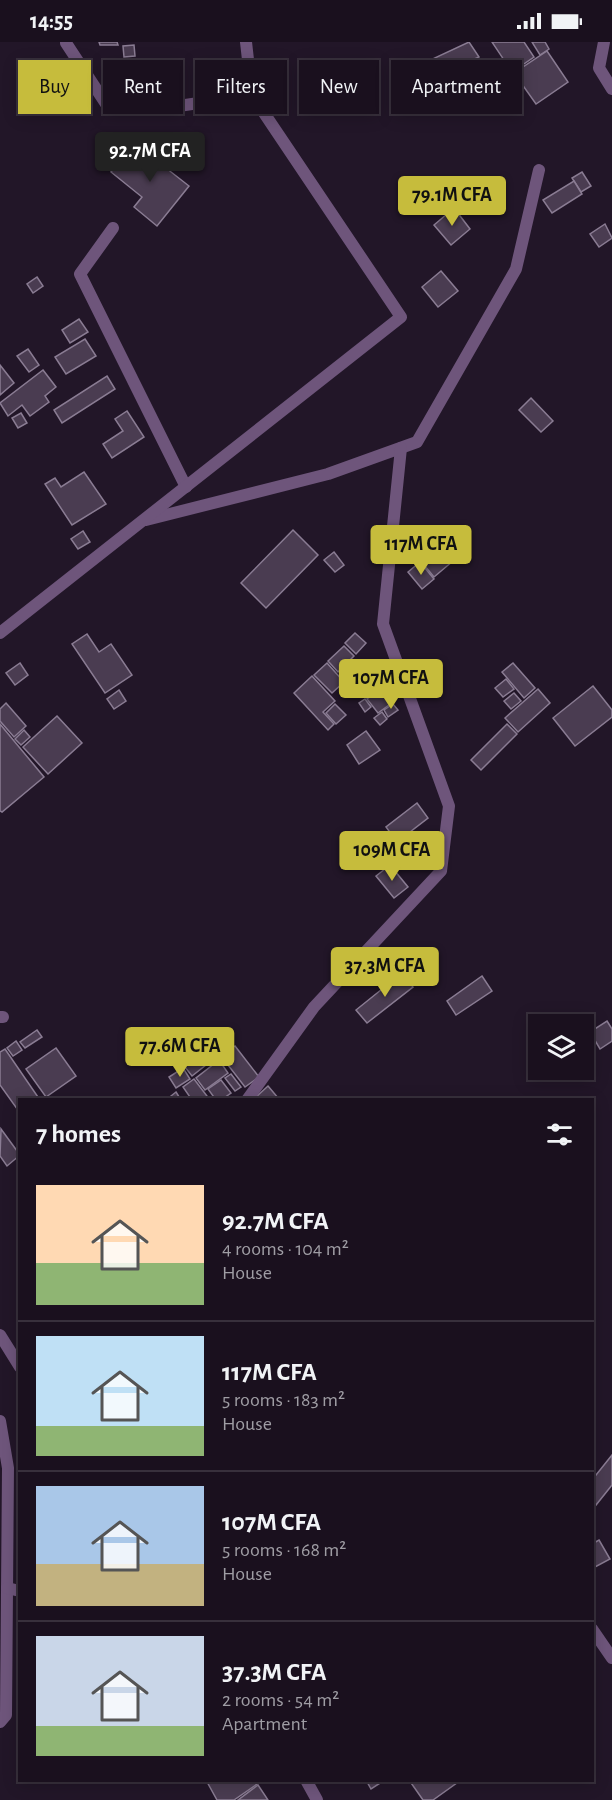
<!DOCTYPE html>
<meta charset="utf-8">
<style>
body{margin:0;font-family:"Alegreya Sans",sans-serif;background:#271e2b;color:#f1f3f6;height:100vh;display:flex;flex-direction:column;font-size:22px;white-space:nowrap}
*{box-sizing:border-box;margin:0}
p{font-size:20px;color:#9f9da4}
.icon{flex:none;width:33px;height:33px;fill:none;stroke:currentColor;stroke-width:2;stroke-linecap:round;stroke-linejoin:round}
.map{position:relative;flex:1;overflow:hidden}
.details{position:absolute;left:18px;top:1056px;width:576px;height:684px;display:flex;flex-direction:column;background:#1a101e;border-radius:0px;box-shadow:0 3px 15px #0003,0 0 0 2px #38303c}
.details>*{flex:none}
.top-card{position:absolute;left:18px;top:18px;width:576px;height:54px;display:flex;gap:12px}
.buttons{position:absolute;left:528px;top:972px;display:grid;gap:12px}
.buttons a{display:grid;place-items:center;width:66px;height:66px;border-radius:0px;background:#1a101e;box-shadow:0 3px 15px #0003,0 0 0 2px #38303c;font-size:30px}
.price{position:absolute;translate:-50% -51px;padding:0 14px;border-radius:6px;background:#c6bc3c;color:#111;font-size:20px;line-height:39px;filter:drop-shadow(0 2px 3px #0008)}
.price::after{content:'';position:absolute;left:50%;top:36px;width:18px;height:14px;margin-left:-9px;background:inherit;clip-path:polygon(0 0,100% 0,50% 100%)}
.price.selected{background:#222;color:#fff}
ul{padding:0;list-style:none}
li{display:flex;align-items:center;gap:18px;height:150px;padding:0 18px}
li+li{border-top:2px solid #38303c}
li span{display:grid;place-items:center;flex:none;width:168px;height:120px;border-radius:0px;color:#555}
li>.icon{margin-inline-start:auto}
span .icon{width:72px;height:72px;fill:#fffc;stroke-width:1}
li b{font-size:26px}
h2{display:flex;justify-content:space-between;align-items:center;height:72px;padding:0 18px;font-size:26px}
.pill{padding:0 21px;border-radius:0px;background:#1a101e;box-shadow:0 3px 15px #0003,0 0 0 2px #38303c;font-size:21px;line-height:54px}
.pill.selected{background:#c6bc3c;color:#111}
.status{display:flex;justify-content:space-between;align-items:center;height:42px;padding:0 30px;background:#1a101e;direction:ltr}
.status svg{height:16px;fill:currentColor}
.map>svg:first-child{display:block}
.building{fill:#4a3c51;stroke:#8a7c93;stroke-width:1.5}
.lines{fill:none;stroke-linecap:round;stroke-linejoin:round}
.street{stroke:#6e557b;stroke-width:12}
</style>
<div class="status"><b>14:55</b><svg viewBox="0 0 49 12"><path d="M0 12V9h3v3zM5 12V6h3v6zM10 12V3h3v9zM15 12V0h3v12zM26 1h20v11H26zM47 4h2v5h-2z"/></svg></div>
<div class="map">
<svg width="612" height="1758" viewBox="0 0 612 1758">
<rect width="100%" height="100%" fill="#221628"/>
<g class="building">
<path d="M99,0H117L118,3H100Z"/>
<path d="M469,0L479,15L448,29L450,33L435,40L426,20Z"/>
<path d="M492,0H524L534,15L512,30Z"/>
<path d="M532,0H545L549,7L540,13Z"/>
<path d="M134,3L135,14L124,15L123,4Z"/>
<path d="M547,9L568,40L536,62L514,31Z"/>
<path d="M134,101L189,144L157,184L134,165L142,155L111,130Z"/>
<path d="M582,130L591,144L581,150L572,136Z"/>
<path d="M574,139L582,152L552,171L543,158Z"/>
<path d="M454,166L470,187L451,203L434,183Z"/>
<path d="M605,182L612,196L599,205L590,192Z"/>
<path d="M441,229L458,249L438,265L422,245Z"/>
<path d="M37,235L43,244L33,251L27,242Z"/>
<path d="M79,277L88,290L70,301L62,288Z"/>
<path d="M85,297L96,314L66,332L55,315Z"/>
<path d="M28,307L39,323L29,330L17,314Z"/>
<path d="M0,323L14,341L0,353Z"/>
<path d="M43,328L56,345L45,354L49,360L30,374L22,363L8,374L0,361Z"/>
<path d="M107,334L115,347L62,381L54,368Z"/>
<path d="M531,356L553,379L541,390L519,368Z"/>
<path d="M127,369L144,395L112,416L103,402L123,389L115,377Z"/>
<path d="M21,371L27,381L18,386L12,376Z"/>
<path d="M84,430L106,462L72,483L45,442L55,436L61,445Z"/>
<path d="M293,488L318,513L266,566L241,541Z"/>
<path d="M83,489L90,500L78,507L71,497Z"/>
<path d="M429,500L438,510L443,506L453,519L434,535L415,512Z"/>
<path d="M334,510L344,523L335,530L324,518Z"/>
<path d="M420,520L434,537L422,547L408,530Z"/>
<path d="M355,591L366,601L356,612L345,601Z"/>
<path d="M87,592L99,610L111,602L132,633L105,651L72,602Z"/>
<path d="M344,604L354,614L338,630L328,619Z"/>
<path d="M358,619L378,642L363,654L345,631Z"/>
<path d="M20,621L28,633L15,643L6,631Z"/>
<path d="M327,621L344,640L332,651L314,633Z"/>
<path d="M513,621L535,646L524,656L502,630Z"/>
<path d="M312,634L335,659L323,670L334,682L328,688L294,651Z"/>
<path d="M506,637L514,647L503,655L495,646Z"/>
<path d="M593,644L612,668V675L575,704L553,676Z"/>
<path d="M382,646L393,660L378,671L367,657Z"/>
<path d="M538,647L550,661L518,690L505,676Z"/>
<path d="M119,648L126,659L114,667L107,657Z"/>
<path d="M514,651L521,659L511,667L504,659Z"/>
<path d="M365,657L371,665L365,670L359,661Z"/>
<path d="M6,661L26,684L14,695L0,679V667Z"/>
<path d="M335,662L346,673L336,682L326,671Z"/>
<path d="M393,662L398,668L388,675L384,668Z"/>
<path d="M382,670L387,677L380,683L374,676Z"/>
<path d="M57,674L82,701L48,732L23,705Z"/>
<path d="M0,682L44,735L2,770L0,769Z"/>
<path d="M507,682L517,692L481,728L471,718Z"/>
<path d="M24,688L30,695L21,703L15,697Z"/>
<path d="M366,689L380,708L359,722L347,703Z"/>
<path d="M417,761L428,776L397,800L386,785Z"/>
<path d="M390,823L408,845L394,856L376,834Z"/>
<path d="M402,931L413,945L367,981L356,968Z"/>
<path d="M482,934L492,949L456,973L447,959Z"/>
<path d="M607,979L612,987V999L600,1007L590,990Z"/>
<path d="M37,988L42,995L25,1006L20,1000Z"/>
<path d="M183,996L192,1008L178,1019L169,1006Z"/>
<path d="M211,998L221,1011L192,1034L181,1020Z"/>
<path d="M16,999L22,1008L13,1014L7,1006Z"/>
<path d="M235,1004L259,1035L245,1045L221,1014Z"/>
<path d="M56,1006L76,1034L46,1055L26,1027Z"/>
<path d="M5,1007L40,1058H20V1071L0,1043V1010Z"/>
<path d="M219,1018L228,1031L205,1048L196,1036Z"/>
<path d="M183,1026L190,1037L176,1046L169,1035Z"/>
<path d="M231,1032L241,1045L235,1049L225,1036Z"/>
<path d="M194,1037L210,1058H192L183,1045Z"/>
<path d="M221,1038L231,1051L221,1058H216L208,1047Z"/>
<path d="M268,1044L279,1057L256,1058L255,1056Z"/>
<path d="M176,1050L181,1058H166Z"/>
<path d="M1,1087L20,1113L7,1124L0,1114Z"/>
<path d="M612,1413V1443L592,1468V1438Z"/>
<path d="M599,1498L610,1517L595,1525L592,1520V1502Z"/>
<path d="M206,1738H263L234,1758H217Z"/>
<path d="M366,1738H385L371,1747Z"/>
<path d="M409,1738H461L433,1758H423Z"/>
<path d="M258,1743L268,1758H238Z"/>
</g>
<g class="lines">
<g class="street">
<path d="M604,0L599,26L612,47"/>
<path d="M66,1L110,68H152L252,53L251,46"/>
<path d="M113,186L80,232L186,445"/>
<path d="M146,478L328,432L417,400L516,227L539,128"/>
<path d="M0,591L401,275L252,53L246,0"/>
<path d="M0,975H3"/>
<path d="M247,1058L314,965L441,829L449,764L383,582L401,406"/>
<path d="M0,1293L20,1325"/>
<path d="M0,1379L8,1426L6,1673L0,1680"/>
<path d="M7,1546L20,1549"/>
<path d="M592,1587L612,1616"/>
<path d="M306,1738L317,1758"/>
</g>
</g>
</svg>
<div class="buttons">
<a><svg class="icon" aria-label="layers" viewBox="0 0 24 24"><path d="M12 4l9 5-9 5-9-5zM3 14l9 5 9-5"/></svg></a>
</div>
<b class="price selected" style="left:150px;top:141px">92.7M CFA</b>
<b class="price" style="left:452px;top:185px">79.1M CFA</b>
<b class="price" style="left:421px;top:534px">117M CFA</b>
<b class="price" style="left:391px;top:668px">107M CFA</b>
<b class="price" style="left:392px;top:840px">109M CFA</b>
<b class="price" style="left:385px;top:956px">37.3M CFA</b>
<b class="price" style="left:180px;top:1036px">77.6M CFA</b>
<div class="top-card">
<a class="pill selected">Buy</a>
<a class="pill">Rent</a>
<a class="pill">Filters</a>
<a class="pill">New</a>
<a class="pill">Apartment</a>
</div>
<section class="details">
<h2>7 homes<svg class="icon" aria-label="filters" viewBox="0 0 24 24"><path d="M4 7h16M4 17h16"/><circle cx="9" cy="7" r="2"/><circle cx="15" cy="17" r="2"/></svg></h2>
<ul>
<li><span style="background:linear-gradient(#ffd9b3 65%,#8fb573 0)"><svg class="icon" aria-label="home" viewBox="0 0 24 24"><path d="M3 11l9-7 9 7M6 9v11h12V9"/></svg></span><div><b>92.7M CFA</b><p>4 rooms · 104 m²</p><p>House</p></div></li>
<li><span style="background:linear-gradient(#bfe0f5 75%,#8fb573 0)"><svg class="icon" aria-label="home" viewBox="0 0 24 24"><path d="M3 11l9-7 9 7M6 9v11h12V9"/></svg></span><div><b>117M CFA</b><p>5 rooms · 183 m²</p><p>House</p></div></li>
<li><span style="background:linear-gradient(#a9c7e8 65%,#c2b280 0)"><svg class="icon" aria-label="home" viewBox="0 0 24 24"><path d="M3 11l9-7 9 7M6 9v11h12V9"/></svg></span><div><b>107M CFA</b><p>5 rooms · 168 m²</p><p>House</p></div></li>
<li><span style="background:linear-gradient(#c9d6e8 75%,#8fb573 0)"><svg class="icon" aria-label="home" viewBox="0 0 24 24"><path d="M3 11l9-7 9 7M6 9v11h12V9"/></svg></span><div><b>37.3M CFA</b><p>2 rooms · 54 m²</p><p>Apartment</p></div></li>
</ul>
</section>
</div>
